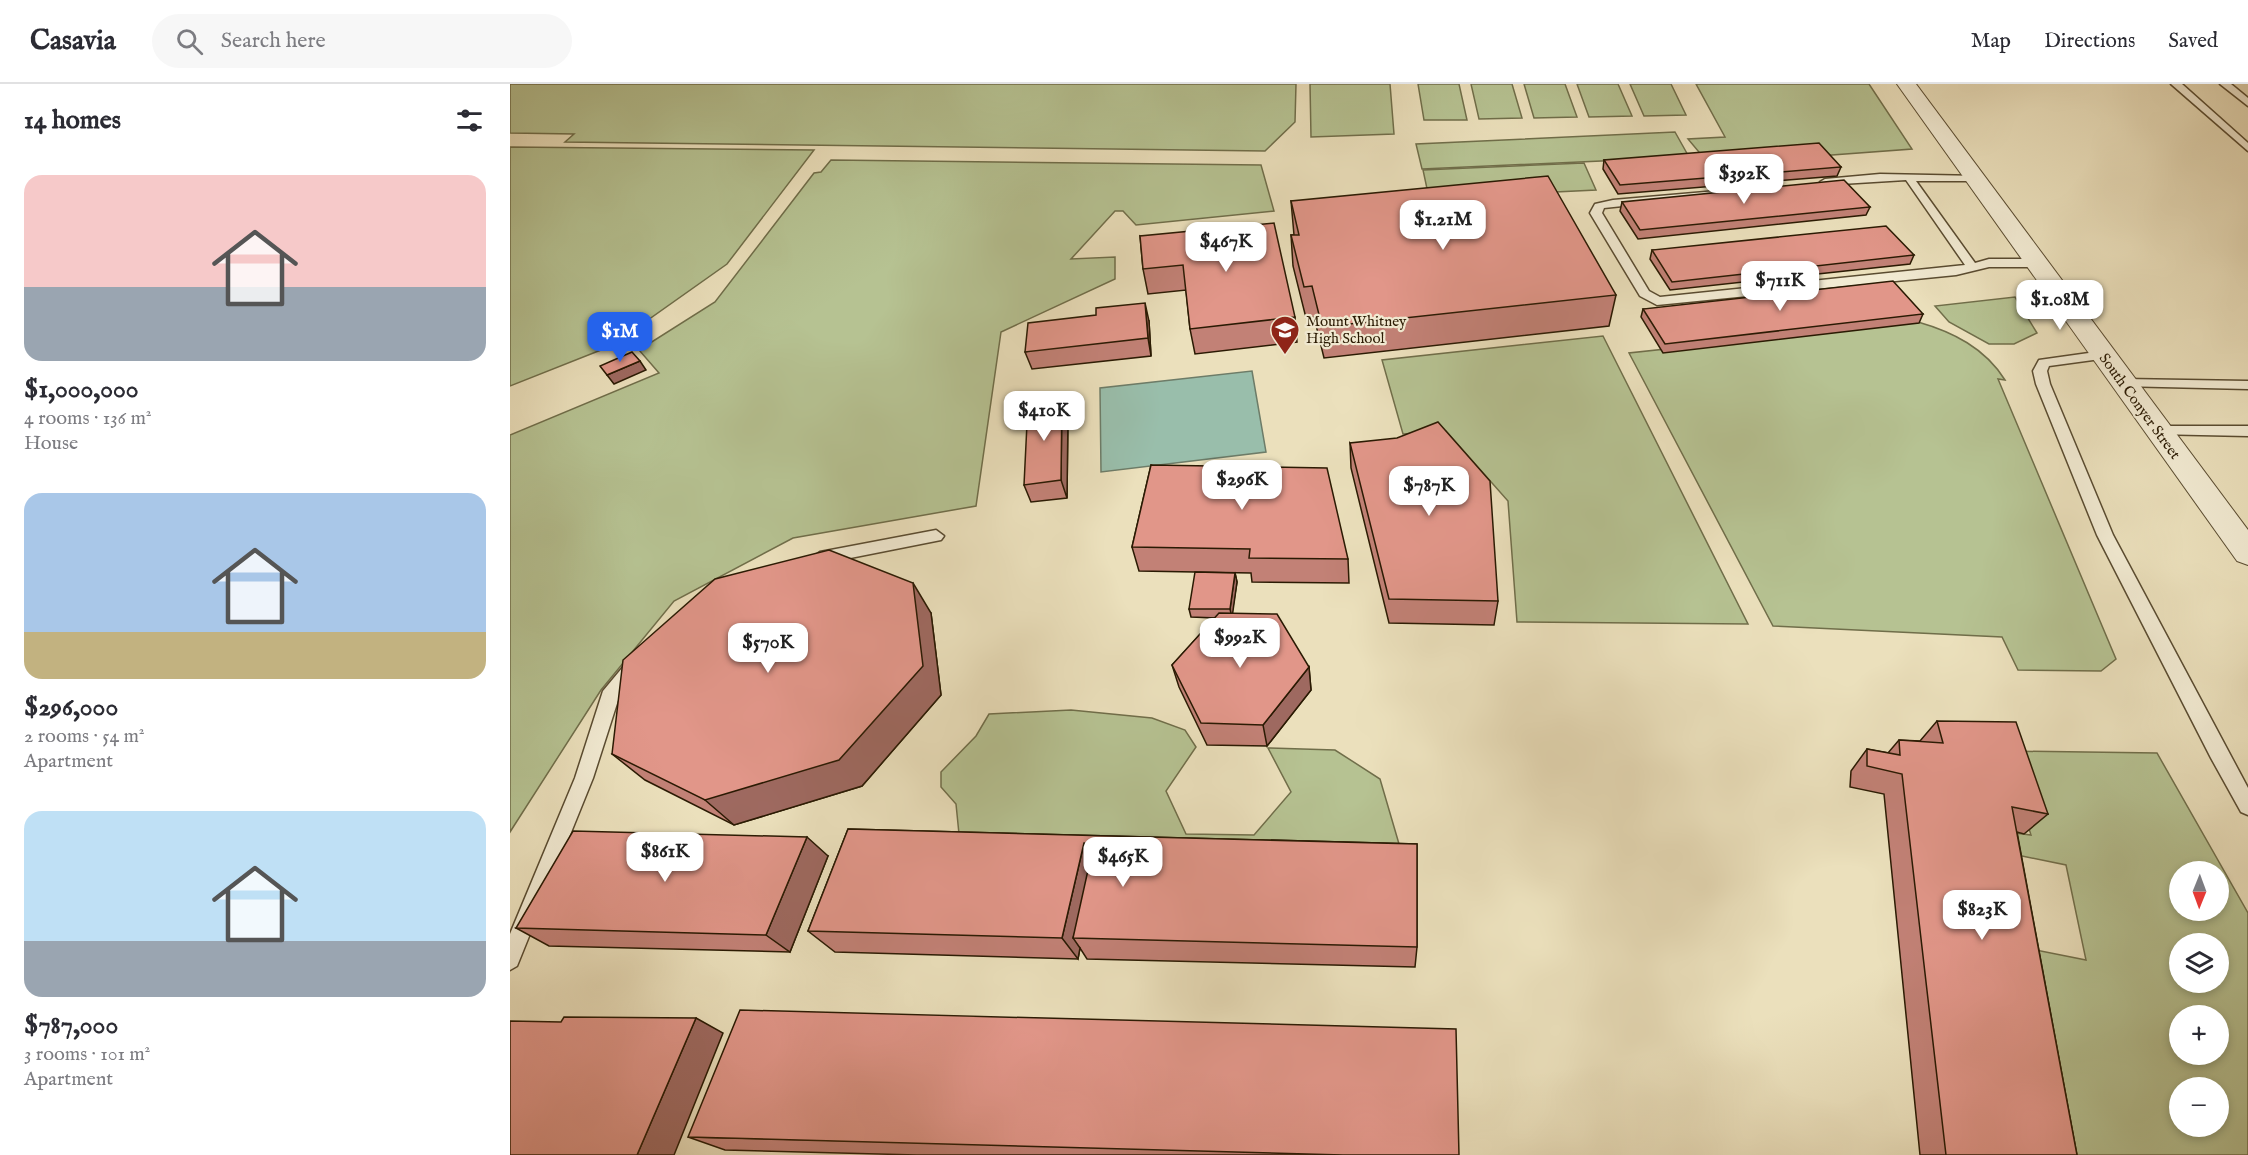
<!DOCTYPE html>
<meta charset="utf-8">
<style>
body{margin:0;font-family:"IM FELL English",serif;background:#f7f7f7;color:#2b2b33;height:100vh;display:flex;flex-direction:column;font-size:22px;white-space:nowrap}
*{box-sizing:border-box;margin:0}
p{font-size:20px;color:#7c7c81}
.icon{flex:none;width:33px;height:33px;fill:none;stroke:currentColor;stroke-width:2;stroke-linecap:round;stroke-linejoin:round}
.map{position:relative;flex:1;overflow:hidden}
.details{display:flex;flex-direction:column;background:#fff;width:510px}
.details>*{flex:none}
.needle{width:39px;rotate:181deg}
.buttons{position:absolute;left:1659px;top:777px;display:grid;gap:12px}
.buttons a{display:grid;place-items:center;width:60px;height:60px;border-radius:50%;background:#fff;box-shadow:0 3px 9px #0003;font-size:30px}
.price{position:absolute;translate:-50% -51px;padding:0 14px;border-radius:12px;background:#fff;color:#222;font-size:20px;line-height:39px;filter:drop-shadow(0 2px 3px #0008)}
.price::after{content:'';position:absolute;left:50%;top:36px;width:18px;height:14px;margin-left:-9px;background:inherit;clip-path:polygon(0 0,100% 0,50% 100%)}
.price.current{background:#2563eb;color:#fff}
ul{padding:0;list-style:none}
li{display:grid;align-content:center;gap:12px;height:318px;padding:0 24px}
li span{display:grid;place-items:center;height:186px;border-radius:18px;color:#555}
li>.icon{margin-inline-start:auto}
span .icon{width:108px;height:108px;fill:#fffc;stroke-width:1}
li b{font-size:26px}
h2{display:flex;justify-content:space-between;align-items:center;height:72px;padding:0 24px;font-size:26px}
header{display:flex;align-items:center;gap:36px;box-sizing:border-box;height:84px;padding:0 30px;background:#fff;border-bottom:2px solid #e1e1e2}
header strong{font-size:28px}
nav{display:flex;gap:33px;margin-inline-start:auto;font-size:21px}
.search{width:420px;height:54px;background:#f7f7f7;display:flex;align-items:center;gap:15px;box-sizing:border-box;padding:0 21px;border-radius:33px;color:#7c7c81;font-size:22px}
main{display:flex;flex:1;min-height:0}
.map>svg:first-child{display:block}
.green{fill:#b6c292;stroke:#706e4a;stroke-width:1.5;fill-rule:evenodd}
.water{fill:#99beab;stroke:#6d7c68;stroke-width:1.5}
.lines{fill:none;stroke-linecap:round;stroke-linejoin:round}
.service-casing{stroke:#5a4c31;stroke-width:3}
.tertiary-casing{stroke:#5a4c31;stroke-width:2}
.service{fill:#f2ebd3;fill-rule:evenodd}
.tertiary{fill:#f2ebd3;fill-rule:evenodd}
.wall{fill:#c28176;stroke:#2a1a03;stroke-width:1.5}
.shaded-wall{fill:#9e6960;stroke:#2a1a03;stroke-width:1.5}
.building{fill:#e19689;stroke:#2a1a03;stroke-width:1.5}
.labels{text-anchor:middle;stroke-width:4.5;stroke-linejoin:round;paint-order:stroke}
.far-poi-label{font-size:15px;fill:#2a1a03;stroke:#f2ebd3;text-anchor:start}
.far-street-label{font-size:15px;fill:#2a1a03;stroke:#f2ebd3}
</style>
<header>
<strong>Casavia</strong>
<div class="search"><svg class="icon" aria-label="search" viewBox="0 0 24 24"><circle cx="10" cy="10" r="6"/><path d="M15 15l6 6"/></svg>Search here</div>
<nav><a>Map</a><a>Directions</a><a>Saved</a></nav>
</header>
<main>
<section class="details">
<h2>14 homes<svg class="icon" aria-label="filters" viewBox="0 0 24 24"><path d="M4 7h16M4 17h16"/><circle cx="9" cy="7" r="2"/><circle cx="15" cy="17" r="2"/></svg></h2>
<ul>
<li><span style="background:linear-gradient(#f6c9c9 60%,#9aa5b1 0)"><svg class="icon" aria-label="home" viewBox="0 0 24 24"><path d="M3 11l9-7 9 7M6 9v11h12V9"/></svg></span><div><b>$1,000,000</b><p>4 rooms · 136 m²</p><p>House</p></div></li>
<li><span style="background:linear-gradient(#a9c7e8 75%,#c2b280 0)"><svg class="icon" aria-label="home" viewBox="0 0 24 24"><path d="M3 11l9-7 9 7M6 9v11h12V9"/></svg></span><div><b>$296,000</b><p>2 rooms · 54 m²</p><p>Apartment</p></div></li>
<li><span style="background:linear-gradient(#bfe0f5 70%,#9aa5b1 0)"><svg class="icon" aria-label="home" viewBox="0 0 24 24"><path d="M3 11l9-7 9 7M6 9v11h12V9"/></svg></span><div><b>$787,000</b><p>3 rooms · 101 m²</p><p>Apartment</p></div></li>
</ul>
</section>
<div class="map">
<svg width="1738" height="1071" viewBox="0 0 1738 1071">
<rect width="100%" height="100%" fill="#ebe0bc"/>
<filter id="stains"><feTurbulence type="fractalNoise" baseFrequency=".00333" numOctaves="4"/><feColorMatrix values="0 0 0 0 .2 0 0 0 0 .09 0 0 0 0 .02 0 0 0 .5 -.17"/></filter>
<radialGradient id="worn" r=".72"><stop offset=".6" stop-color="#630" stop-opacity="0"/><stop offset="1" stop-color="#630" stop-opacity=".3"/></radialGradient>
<g class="green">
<path d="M0,0H786L785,38L755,67L55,58L64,50L0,49Z"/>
<path d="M800,0H880L884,50L801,53Z"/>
<path d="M908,0H949L957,36H914Z"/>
<path d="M961,0H1002L1012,34L969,35Z"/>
<path d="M1014,0H1055L1067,33L1024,34Z"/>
<path d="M1067,0H1108L1122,32L1079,33Z"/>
<path d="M1120,0H1161L1176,31L1134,32Z"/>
<path d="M1186,0H1359L1402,65L1199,80L1178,55L1215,53Z"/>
<path d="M1165,48L1179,73L912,85L906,60Z"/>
<path d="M0,63L304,66L217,180L101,262L0,302Z"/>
<path d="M321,76L751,81L764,127L626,141L613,127H605L561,175L605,173V195L491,248L466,422L283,454L164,517L91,606L0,748V351L149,289L129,266L205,218L304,89L311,88Z"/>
<path d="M1074,79L1086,106L919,114L913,86Z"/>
<path d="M1505,213L1527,249L1504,260H1479L1439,238L1425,222Z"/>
<path d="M1408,238C1443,248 1475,264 1495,296L1488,295L1606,575L1591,587L1508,586L1492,553L1263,542L1119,269Z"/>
<path d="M1093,252L1238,540L1007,538L998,417L936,347L893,350L872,276Z"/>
<path d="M561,626L642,634L675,646L686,663L656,707L676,750L744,751L781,708L758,664L825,666L870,695L894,777L580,756L451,770L446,720L431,703V688L466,652L479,630Z"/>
<path d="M1495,667L1647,669L1738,829V1071H1540L1505,862L1576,876L1556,781L1488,767L1482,746L1521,751ZM1670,788H1708V826H1670ZM1670,860H1708V898H1670ZM1670,932H1708V970H1670ZM1670,1004H1708V1042H1670Z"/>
</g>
<path class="water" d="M742,287L756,368L591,388L590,304Z"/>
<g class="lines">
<g class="service-casing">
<g id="service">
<path d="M1661,0H1672L1738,59V67Z"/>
<path d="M1710,0H1721L1738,14V22Z"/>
<path d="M1370,90L1470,92L1471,94L1466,97H1406L1465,179L1479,175H1528L1534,179L1528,183H1479L1446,191L1147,221L1130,212L1080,129L1085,120L1103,116L1230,105L1231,107L1226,110L1094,124L1092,129L1139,207L1150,213L1455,181L1396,96L1315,101L1310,98L1315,95Z"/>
<path d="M1593,267L1599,271L1598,274L1539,282L1537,287L1540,300L1603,451L1738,704V731L1731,728L1701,674L1587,451L1526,300L1523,287L1529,276Z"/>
<path d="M1614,295L1738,297V305L1609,302V296Z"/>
<path d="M1648,342H1738V352L1643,350V344Z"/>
<path d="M426,446L434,452L431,456L310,480L302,474L310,468Z"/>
<path d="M124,575L130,577L133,582L110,610L83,694L7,882L0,886V850L65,694L93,607L118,577Z"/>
</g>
</g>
<g class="tertiary-casing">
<path id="tertiary" d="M1387,0H1406L1738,446V481L1727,477Z"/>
</g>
<use href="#service" class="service"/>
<use href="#tertiary" class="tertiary"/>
</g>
<g class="wall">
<path d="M1094,76L1331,83L1327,92L1108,110L1093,85Z"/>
<path d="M781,117L1106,211L1099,242L814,274L804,233L796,234L783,182L781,151H784Z"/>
<path d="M1112,118L1360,123L1356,131L1128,155L1110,127Z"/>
<path d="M630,152L785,233L787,258L685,270L680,245L676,206L638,210L633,185Z"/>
<path d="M1142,166L1404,171L1400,180L1160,206L1140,175Z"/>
<path d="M1133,225L1413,230L1409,239L1153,269L1131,233Z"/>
<path d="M639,237L641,272L522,285L515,268Z"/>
<path d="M558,333L557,414L521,418L514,401Z"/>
<path d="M840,359L988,517L984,541L879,539L841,384Z"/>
<path d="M641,381L838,475L839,499L742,498L741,489L629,487L622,463Z"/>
<path d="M725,489L727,498L722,529L799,583L801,606L757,662L697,661L669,603L662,581L705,534L681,533L679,525Z"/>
<path d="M421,529L431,611L352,702L224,741L135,696L102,670Z"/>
<path d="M1427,637L1538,730L1514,750L1507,748L1567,1071H1410L1374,710L1340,703L1341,687L1357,665L1378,669L1389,656L1410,657Z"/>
<path d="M338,745L907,760V863L905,883L577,875L570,864L568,875L325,868L298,847Z"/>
<path d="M318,772L280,868L39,862L6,844Z"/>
<path d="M178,1053L949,1071H407L215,1066Z"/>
</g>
<g class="shaded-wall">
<path d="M635,219L639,237L641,272L638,254Z"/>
<path d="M130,277L136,286L104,300L97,291Z"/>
<path d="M552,315L558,333L557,414L551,396Z"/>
<path d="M725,489L727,498L722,534L720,525Z"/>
<path d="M403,499L421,529L431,611L352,702L224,741L195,716Z"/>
<path d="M799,583L801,606L757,662L753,641Z"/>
<path d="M297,753L318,772L280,868L256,851Z"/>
<path d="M574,759L587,783L563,854L570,864L568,875L552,854Z"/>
<path d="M186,934L213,949L164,1071H127Z"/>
</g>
<g class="building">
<path d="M1309,59L1331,83L1110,101L1094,76Z"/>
<path d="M1038,92L1106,211L812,243L802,202L794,203L781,151H789L781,117Z"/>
<path d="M1334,96L1360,123L1130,146L1112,118Z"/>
<path d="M764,139L785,233L680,245L673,181L633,185L630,152Z"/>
<path d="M1376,142L1404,171L1162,198L1142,166Z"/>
<path d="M1383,197L1413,230L1155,260L1133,225Z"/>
<path d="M635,219L638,254L515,268L518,239L586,231V224Z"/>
<path d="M122,268L130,277L97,291L90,282Z"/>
<path d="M552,315L551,396L514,401L518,319Z"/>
<path d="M928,338L980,397L988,517L879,515L840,359L887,354Z"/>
<path d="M641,381L817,384L838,475L739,474L740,465L622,463Z"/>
<path d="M319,466L403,499L413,582L329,676L195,716L102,670L113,576L205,495Z"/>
<path d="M685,488L725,489L720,525H679Z"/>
<path d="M709,529L767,530L799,583L753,641L691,639L662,581Z"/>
<path d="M1427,637L1506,638L1538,730L1502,723L1567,1071H1436L1392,690L1357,682V665L1390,671L1389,656L1433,659Z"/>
<path d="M338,745L907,760V863L563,854L584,759H574L552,854L298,847Z"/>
<path d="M63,747L297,753L256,851L6,844Z"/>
<path d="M230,926L946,945L949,1071H833L178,1053Z"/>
<path d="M54,933L186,934L127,1071H0V937L51,938Z"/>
</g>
<defs>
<g id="school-pin" transform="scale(1.5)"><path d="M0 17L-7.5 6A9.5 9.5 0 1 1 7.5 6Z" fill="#8f2418" stroke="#f2ebd3"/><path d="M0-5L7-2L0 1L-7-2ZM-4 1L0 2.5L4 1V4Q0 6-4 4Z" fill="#fff"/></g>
</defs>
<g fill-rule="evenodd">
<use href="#school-pin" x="775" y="246"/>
</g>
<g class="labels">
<g class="far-poi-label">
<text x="796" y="242">Mount Whitney<tspan x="796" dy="17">High School</tspan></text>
</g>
<g class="far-street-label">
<text transform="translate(1630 322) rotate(54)" y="5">South Conyer Street</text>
</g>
</g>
<rect width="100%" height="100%" filter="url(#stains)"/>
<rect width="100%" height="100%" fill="url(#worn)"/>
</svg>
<div class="buttons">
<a><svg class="needle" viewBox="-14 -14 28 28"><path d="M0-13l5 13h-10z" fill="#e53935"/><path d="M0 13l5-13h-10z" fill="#7c7c81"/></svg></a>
<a><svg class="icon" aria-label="layers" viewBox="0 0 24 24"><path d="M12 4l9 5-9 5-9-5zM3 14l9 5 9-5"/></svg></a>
<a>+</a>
<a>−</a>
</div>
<b class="price" style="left:1234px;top:121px">$392K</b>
<b class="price" style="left:933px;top:167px">$1.21M</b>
<b class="price" style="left:716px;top:189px">$467K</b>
<b class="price" style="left:1270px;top:228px">$711K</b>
<b class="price" style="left:1550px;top:247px">$1.08M</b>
<b class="price current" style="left:110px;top:279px">$1M</b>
<b class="price" style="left:534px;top:358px">$410K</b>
<b class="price" style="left:732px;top:427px">$296K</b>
<b class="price" style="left:919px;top:433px">$787K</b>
<b class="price" style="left:730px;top:585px">$992K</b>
<b class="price" style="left:258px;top:590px">$570K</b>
<b class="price" style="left:155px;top:799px">$861K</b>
<b class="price" style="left:613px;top:804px">$465K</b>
<b class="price" style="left:1472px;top:857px">$823K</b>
</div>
</main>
